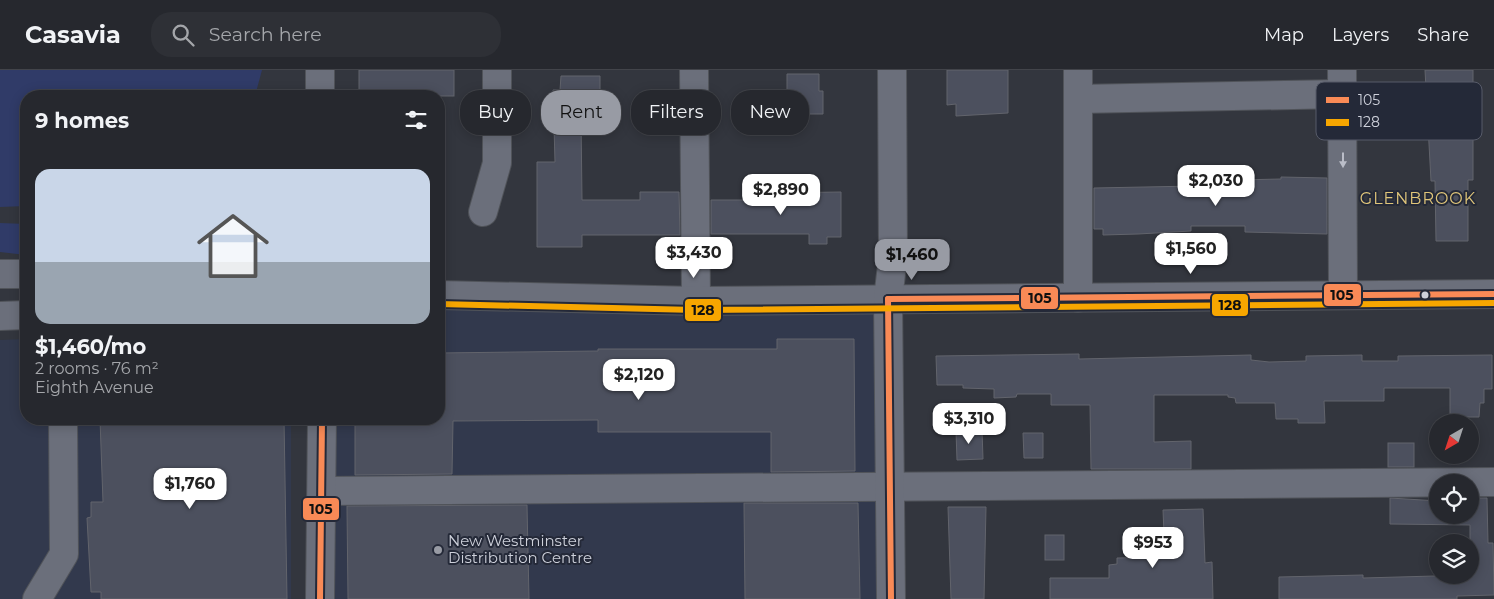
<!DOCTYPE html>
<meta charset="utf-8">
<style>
body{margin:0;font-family:Montserrat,sans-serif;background:#2e3036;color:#f1f3f6;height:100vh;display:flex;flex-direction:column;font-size:19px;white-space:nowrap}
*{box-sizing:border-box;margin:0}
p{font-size:16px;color:#a4a6aa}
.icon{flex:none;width:28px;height:28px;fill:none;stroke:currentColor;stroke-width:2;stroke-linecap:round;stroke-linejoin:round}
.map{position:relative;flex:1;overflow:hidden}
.side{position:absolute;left:20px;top:20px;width:425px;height:335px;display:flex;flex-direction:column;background:#26282e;border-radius:20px;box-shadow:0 2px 12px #0003,0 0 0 1px #42444a}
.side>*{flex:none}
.banner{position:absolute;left:460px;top:20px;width:475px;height:45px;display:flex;gap:10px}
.needle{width:32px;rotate:219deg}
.fabs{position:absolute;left:1429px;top:344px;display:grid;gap:10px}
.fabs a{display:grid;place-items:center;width:50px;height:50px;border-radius:50%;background:#26282e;box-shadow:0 2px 12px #0003,0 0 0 1px #42444a;font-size:25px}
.price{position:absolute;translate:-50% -42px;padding:0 11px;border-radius:10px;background:#fff;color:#222;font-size:16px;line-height:32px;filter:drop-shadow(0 1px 2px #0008)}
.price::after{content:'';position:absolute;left:50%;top:30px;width:15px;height:11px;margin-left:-8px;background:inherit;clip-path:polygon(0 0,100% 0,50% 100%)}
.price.active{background:#989ba4;color:#111}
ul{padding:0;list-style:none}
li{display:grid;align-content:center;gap:10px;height:265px;padding:0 15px}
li+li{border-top:1px solid #42444a}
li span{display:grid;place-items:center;height:155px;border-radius:15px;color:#555}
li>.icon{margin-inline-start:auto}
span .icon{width:90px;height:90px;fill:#fffc;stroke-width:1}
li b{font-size:21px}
h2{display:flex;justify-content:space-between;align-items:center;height:60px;padding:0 15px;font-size:21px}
.pill{padding:0 18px;border-radius:20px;background:#26282e;box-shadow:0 2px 12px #0003,0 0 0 1px #42444a;font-size:18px;line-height:45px}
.pill.active{background:#989ba4;color:#111}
header{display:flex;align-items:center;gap:30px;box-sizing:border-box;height:70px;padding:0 25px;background:#26282e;border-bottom:1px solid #42444a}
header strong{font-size:24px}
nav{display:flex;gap:28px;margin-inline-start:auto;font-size:18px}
.search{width:350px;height:45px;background:#2e3036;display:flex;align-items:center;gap:12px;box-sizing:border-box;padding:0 18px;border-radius:20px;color:#a4a6aa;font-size:19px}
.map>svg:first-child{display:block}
.built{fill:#32394d}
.green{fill:#303b68}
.building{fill:#4c505e;stroke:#62646c}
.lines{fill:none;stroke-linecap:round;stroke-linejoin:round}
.minor-casing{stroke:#505359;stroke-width:30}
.minor{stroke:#6b6f7b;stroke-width:28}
.bus-1-casing{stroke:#242938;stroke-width:10}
.bus-2-casing{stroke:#242938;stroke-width:10}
.bus-1{stroke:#f98a56;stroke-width:6}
.bus-2{stroke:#f7a600;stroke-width:6}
.oneway{fill:#babdc8}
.bus-dot{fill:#ced1db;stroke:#242938;stroke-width:2}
.poi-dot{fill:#989ba4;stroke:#242938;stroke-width:2}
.labels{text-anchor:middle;stroke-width:4;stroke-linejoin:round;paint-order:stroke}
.poi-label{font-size:15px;fill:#ced1db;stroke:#242938;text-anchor:start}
.neighbourhood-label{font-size:16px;letter-spacing:1px;fill:#e0c67a;stroke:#242938}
.key{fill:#242938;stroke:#575b69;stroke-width:1}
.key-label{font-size:14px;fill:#ced1db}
.line-badge{stroke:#242938;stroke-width:2}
.pale-badge-label{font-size:14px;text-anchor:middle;font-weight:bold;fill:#111}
</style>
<header>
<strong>Casavia</strong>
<div class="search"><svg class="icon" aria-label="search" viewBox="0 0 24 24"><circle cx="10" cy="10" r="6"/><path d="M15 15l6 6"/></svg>Search here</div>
<nav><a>Map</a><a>Layers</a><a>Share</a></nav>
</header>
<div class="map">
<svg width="1494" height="529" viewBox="0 0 1494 529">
<rect width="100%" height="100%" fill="#33363e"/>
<g class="built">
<path d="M881,237L883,529H330L329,349H439V239Z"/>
<path d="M26,269V349H291V529H0V270Z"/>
</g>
<g class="green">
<path d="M0,0H262L255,26H26V136L0,137Z"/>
<path d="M0,153L26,154V185L0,182Z"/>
</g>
<g class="building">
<rect x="359" y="0" width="95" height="26"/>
<path d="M947,0H1008V43L956,46V34L947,35Z"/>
<path d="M1425,0H1473V110H1468V171H1436L1435,111H1431Z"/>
<path d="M787,4H819V21H823V44H784L783,24H787Z"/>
<path d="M561,6H600V43H583L581,48L582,130H640V122H679L680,165H582V177H537V92H555L553,20H560Z"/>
<path d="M1281,107L1327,108V164L1245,162V156H1191V161L1138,164L1103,165V159H1094V118L1195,116V111L1281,109Z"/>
<path d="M841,122V167H827V174H809V164H711V130H758V128L770,127V123Z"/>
<path d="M777,269H854L855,401L771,402V362H598V350L453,351L452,404L355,405V349H439V283L598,281V279H777Z"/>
<path d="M1079,284V289L1251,285V290L1269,292L1306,291V286L1362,285V291H1398V286L1492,285V319H1484V333H1480L1479,347H1450V318H1384V331H1324L1325,353H1298V349H1276L1275,333H1236L1235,328L1228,327V325H1154V372L1191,371V399H1091L1090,335H1051V324H1017L1016,327L994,328V319L963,318V315H937L936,286Z"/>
<path d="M100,349H284L287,529H101V522H91L87,448L91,447V432H103Z"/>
<path d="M982,360L983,389L957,390L956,361Z"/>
<path d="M1023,363H1043V388H1024Z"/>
<rect x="1388" y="373" width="26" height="24"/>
<path d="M1390,428L1438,431V445H1470V428H1487L1488,473H1493L1494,525L1457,526V529H1279V507L1363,505V508L1470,505V455L1390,454Z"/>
<path d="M744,433H858L860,529H745Z"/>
<path d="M527,435L529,529H348L347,436Z"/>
<path d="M948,437H986L984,529H951Z"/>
<path d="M1203,439L1205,493L1212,492L1213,529H1050V508H1109V495L1117,494V488L1165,487L1163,440Z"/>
<rect x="1045" y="465" width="19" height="25"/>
</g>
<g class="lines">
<g class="minor-casing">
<g id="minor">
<path d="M320,0V26"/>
<path d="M694,0L696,231"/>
<path d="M1342,0L1343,225"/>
<path d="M1078,29L1343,24"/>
<path d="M483,142L497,93V0"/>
<path d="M0,204H26"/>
<path d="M439,225L696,231L1494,224"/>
<path d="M1078,228V0"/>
<path d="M0,246L26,245"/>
<path d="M323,421L1494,412"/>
<path d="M37,529L64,484L63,349"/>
<path d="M320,529L322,349"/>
<path d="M891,529L888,229L893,187L892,0"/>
</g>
</g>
<use href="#minor" class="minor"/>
<g class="bus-1-casing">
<g id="bus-1">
<path d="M888,229L1494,224"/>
<path d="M888,229L891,529"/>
<path d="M320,529L322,349"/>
</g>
</g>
<g class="bus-2-casing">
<path id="bus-2" d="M439,234L696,240L1494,233"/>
</g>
<use href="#bus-1" class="bus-1"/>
<use href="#bus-2" class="bus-2"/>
</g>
<defs><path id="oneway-solid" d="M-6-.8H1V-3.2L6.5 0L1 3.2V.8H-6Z" transform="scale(1.25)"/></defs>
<use class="oneway" href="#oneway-solid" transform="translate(1343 90) rotate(90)"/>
<circle class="bus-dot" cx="1425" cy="225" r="4.5"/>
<circle class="poi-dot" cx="438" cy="480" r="5"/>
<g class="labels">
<g class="poi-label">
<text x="448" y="476">New Westminster<tspan x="448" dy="17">Distribution Centre</tspan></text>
</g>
<g class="neighbourhood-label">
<text x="1418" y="134">GLENBROOK</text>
</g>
</g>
<rect x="1316" y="12" width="166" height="58" rx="8" class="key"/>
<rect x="1326" y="27" width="23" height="6" fill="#f98a56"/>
<rect x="1326" y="49" width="23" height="7" fill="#f7a600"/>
<g class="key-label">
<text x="1358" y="35">105</text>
<text x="1358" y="57">128</text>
</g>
<g class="line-badge">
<rect x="1323" y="213" width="39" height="24" rx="5" fill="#f98a56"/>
<rect x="1020" y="216" width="39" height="24" rx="5" fill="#f98a56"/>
<rect x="1211" y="223" width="38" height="24" rx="5" fill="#f7a600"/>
<rect x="684" y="228" width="38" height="24" rx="5" fill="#f7a600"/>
<rect x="302" y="427" width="38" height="24" rx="5" fill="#f98a56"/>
</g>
<g class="pale-badge-label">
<text x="1342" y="230">105</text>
<text x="1040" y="233">105</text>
<text x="1230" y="240">128</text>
<text x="703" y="245">128</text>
<text x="321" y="444">105</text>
</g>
</svg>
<div class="fabs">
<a><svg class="needle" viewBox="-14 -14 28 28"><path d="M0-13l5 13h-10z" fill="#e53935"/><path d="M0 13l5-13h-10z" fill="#a4a6aa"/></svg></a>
<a><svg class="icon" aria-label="locate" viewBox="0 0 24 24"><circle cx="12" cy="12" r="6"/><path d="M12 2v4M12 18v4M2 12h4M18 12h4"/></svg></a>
<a><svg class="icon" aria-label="layers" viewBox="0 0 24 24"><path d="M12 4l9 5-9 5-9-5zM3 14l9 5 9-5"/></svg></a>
</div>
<b class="price" style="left:1216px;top:137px">$2,030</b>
<b class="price" style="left:781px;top:146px">$2,890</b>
<b class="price" style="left:1191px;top:205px">$1,560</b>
<b class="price" style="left:694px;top:209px">$3,430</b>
<b class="price active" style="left:912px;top:211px">$1,460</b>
<b class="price" style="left:639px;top:331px">$2,120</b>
<b class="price" style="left:969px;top:375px">$3,310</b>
<b class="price" style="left:190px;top:440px">$1,760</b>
<b class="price" style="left:1153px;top:499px">$953</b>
<div class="banner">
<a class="pill">Buy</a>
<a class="pill active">Rent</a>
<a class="pill">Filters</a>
<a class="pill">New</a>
</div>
<section class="side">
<h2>9 homes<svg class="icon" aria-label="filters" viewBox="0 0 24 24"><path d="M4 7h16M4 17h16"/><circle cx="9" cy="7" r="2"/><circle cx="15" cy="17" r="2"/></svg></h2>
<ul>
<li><span style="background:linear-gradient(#c9d6e8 60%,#9aa5b1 0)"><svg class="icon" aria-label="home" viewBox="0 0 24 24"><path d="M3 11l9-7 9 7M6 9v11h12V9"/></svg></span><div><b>$1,460/mo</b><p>2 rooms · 76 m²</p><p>Eighth Avenue</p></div></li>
</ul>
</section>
</div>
